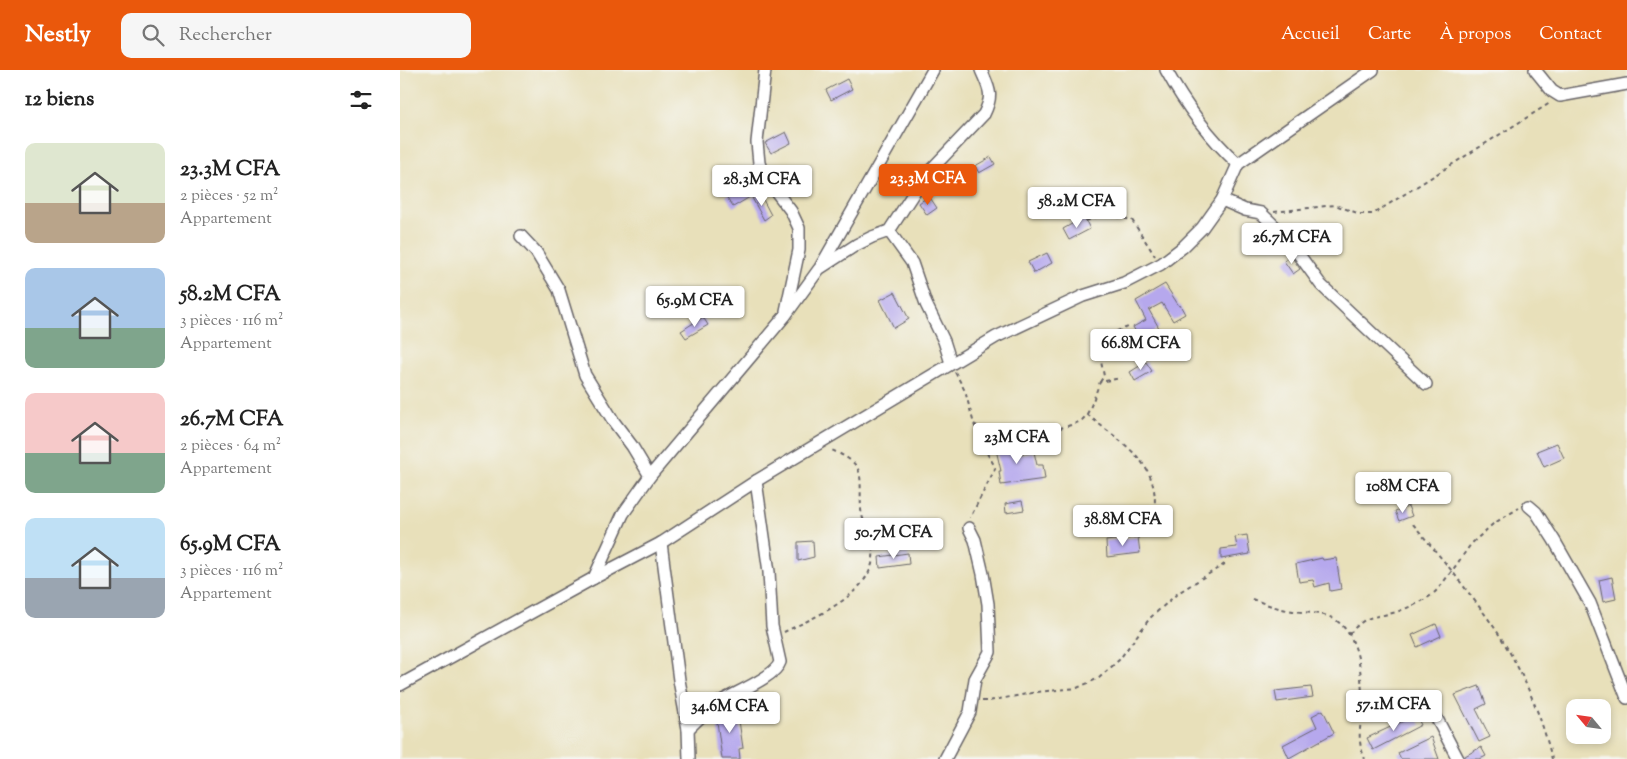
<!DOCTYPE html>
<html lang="fr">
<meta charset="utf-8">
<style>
body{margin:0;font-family:"Sorts Mill Goudy",serif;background:#f6f6f6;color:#222;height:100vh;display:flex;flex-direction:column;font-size:19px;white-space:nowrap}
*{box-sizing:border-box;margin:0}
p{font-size:16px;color:#767676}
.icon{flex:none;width:28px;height:28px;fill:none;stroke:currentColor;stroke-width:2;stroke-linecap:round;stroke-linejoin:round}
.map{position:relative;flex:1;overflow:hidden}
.panel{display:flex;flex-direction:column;background:#fff;width:400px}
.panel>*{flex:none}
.needle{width:32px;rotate:299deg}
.fabs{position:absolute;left:1166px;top:629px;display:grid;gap:10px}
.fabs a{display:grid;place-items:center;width:45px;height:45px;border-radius:10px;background:#fff;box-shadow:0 2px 8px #0003;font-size:25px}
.price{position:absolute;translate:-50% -42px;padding:0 11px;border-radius:5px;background:#fff;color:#222;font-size:16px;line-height:32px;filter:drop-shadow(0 1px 2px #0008)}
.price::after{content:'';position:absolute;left:50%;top:30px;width:15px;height:11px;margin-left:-8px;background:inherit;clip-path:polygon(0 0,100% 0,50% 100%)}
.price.active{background:#ea580c;color:#fff}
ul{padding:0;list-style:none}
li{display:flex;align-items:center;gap:15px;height:125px;padding:0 25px}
li span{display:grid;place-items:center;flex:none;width:140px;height:100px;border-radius:10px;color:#555}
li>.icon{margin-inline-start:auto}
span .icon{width:60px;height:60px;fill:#fffc;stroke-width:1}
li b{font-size:21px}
h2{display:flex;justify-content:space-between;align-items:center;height:60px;padding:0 25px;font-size:21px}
header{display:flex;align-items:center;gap:30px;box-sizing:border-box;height:70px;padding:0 25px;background:#ea580c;color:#fff}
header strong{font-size:24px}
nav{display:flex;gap:28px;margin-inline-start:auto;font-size:18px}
.search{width:350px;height:45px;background:#f6f6f6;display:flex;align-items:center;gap:12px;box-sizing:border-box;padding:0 18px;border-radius:10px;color:#767676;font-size:19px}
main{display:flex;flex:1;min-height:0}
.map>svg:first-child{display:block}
.building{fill:#b6a8ed}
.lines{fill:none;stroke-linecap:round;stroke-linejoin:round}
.minor-casing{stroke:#676467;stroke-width:14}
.path{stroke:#676467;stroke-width:2;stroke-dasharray:4 4;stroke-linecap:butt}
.minor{stroke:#fff;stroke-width:11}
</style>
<header>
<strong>Nestly</strong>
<div class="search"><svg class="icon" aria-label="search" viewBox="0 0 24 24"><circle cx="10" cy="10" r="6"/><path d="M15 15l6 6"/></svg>Rechercher</div>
<nav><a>Accueil</a><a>Carte</a><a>À propos</a><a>Contact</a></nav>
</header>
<main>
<section class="panel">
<h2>12 biens<svg class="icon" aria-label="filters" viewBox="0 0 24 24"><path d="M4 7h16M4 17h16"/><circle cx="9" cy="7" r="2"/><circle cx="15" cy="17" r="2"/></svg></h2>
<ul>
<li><span style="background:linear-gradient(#dfe7d0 60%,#b9a48a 0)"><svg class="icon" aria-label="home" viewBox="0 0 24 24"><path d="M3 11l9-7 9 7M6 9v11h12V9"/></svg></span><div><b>23.3M CFA</b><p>2 pièces · 52 m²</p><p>Appartement</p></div></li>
<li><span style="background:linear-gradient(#a9c7e8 60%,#7fa58c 0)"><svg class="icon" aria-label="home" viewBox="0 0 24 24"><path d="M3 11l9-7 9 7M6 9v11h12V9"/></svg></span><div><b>58.2M CFA</b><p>3 pièces · 116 m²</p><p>Appartement</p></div></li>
<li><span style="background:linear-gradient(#f6c9c9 60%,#7fa58c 0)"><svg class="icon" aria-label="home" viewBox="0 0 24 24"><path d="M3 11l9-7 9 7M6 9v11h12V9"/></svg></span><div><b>26.7M CFA</b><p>2 pièces · 64 m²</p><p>Appartement</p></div></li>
<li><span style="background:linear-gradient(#bfe0f5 60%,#9aa5b1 0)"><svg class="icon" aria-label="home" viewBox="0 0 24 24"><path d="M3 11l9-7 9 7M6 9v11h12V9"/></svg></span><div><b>65.9M CFA</b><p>3 pièces · 116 m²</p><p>Appartement</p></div></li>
</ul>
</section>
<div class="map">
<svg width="1227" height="689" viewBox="0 0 1227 689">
<rect width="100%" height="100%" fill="#f6f6f2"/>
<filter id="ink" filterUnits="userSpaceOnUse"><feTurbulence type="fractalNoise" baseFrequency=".02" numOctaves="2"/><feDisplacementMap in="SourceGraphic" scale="10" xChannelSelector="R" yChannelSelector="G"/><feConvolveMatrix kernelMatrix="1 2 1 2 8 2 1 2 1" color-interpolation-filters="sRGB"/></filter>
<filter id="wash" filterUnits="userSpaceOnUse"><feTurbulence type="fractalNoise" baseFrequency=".0096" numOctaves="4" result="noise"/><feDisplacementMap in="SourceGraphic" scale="20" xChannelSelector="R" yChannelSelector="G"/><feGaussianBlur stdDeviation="1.12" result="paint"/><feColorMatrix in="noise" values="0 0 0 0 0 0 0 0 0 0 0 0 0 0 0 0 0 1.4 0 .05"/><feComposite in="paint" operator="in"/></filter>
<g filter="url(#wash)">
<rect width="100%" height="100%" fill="#e8e0ba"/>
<g id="blocks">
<g class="building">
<path d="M447,9L452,19L431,30L426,20Z"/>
<path d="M386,62L391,73L371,83L365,73Z"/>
<path d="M591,87L595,94L579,103L575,96Z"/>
<path d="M347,112L355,124L333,137L326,126Z"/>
<path d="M360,124L371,145L364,150L352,128Z"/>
<path d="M529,126L537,138L527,145L519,133Z"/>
<path d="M684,147L690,159L669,170L663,159Z"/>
<path d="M647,183L652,193L634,203L628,192Z"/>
<path d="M891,186L900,199L893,204L884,191Z"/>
<path d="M765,214L779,236L780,235L785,244L773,251L762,233L749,240L759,258L740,269L733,257L746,250L736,231Z"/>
<path d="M495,222L509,249L494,258L480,230Z"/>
<path d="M303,247L308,255L286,268L281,261Z"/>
<path d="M746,292L752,301L735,311L730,302Z"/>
<path d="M612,368L615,385L634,382L637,395H643L645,409L601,415L599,401H601L594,371Z"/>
<path d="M1157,373L1164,388L1144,397L1137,381Z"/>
<path d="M622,431L624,440L606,443L605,434Z"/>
<path d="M1008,436L1012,446L999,451L995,441Z"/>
<path d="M847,465L850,484L821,489V479L837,477L835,467Z"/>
<path d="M738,467L740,483L707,487L706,471Z"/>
<path d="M413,471L414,487L398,491V472Z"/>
<path d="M508,483L509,494L480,498L479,487Z"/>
<path d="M922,488L923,490L936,488L941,519L930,521L929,513L915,517L913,510L899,512L896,494Z"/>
<path d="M1212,507L1216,529L1203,532L1199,510Z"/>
<path d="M1036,554L1041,566L1017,577L1012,565Z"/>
<path d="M1079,616L1086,634L1076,639L1090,667L1079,672L1055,625Z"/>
<path d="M911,617L913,627L877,632L875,621Z"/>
<path d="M337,637L343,678L339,679L340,689H322L316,644L323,642V639Z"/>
<path d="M923,640L934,663L889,688L883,675L917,657L912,646Z"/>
<path d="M1016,645L1021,655L973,680L967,668Z"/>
<path d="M1031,667L1039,689H1001L998,683Z"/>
<path d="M1081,677L1086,686L1080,689H1065V686Z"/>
</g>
</g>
</g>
<g filter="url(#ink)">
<use href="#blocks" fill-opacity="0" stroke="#676467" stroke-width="1"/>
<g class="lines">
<g class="minor-casing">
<g id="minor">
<path d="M365,0L357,72L359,93L364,106L391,141L399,158V180L386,241"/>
<path d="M766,0C785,35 809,67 838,94"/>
<path d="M1135,0L1152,21L1160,26L1227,14"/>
<path d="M822,130L845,140L861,143L887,168L921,215L1026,314"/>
<path d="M489,161L512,193L526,234L544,271L551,293"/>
<path d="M121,166L136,182L159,220L185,305L214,352L232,376L250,406"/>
<path d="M421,196L533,0"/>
<path d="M1129,436L1136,442L1154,470L1190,533L1227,628"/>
<path d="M261,473L279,610L288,659L289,689"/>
<path d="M194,508L223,444L250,406L385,246L419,199L456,175L472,167L489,161L524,107L584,44C594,24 589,19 581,0"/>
<path d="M0,615L194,508L261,473L356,411L596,267L683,226L724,213L761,194L783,177L802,158L822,130L838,94L973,0"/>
<path d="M1035,645L1058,689"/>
<path d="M288,659C296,651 305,642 315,635C329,625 375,608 380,592L372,556L369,502L356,411"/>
<path d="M545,689L570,642L575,609L590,582L588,534L583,504L575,470L569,458"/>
</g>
</g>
<g class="path">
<path d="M874,142L935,135L960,144H973L1150,33"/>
<path d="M686,151L704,144L732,150L755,186"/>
<path d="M555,302L565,321L574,354L584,378L594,395L595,399L570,448"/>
<path d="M700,312L704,306L699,282L704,276L703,266L731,256"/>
<path d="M687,344C725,377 764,393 753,450"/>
<path d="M574,354C581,358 587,362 595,364C612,367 668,360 682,350C690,344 696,321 700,312L721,308"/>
<path d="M1013,454L1052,501L1071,474L1093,454L1119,438"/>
<path d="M852,529C866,534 878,539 893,541C906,543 922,542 934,549C961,565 962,609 962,637C961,658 956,669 965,689"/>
<path d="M384,562C415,547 478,522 473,479C472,465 462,453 461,439C459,403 468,395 429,379"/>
<path d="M949,564C968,543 972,549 996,542C1006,539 1027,530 1035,522C1041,516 1046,508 1052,501C1067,521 1084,542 1098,563C1123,602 1141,644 1152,689"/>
<path d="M582,631H589L637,622L677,618L699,608L719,590L750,548L778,523L828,492"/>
</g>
<use href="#minor" class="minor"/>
</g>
</g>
</svg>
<div class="fabs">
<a><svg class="needle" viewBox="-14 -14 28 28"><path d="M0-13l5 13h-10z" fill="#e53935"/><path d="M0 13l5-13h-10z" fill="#767676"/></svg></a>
</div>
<b class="price active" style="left:528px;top:136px">23.3M CFA</b>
<b class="price" style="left:362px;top:137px">28.3M CFA</b>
<b class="price" style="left:677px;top:159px">58.2M CFA</b>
<b class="price" style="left:892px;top:195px">26.7M CFA</b>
<b class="price" style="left:295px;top:258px">65.9M CFA</b>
<b class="price" style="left:741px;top:301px">66.8M CFA</b>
<b class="price" style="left:617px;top:395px">23M CFA</b>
<b class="price" style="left:1003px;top:444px">108M CFA</b>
<b class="price" style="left:723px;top:477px">38.8M CFA</b>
<b class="price" style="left:494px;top:490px">50.7M CFA</b>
<b class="price" style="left:994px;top:662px">57.1M CFA</b>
<b class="price" style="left:330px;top:664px">34.6M CFA</b>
</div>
</main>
